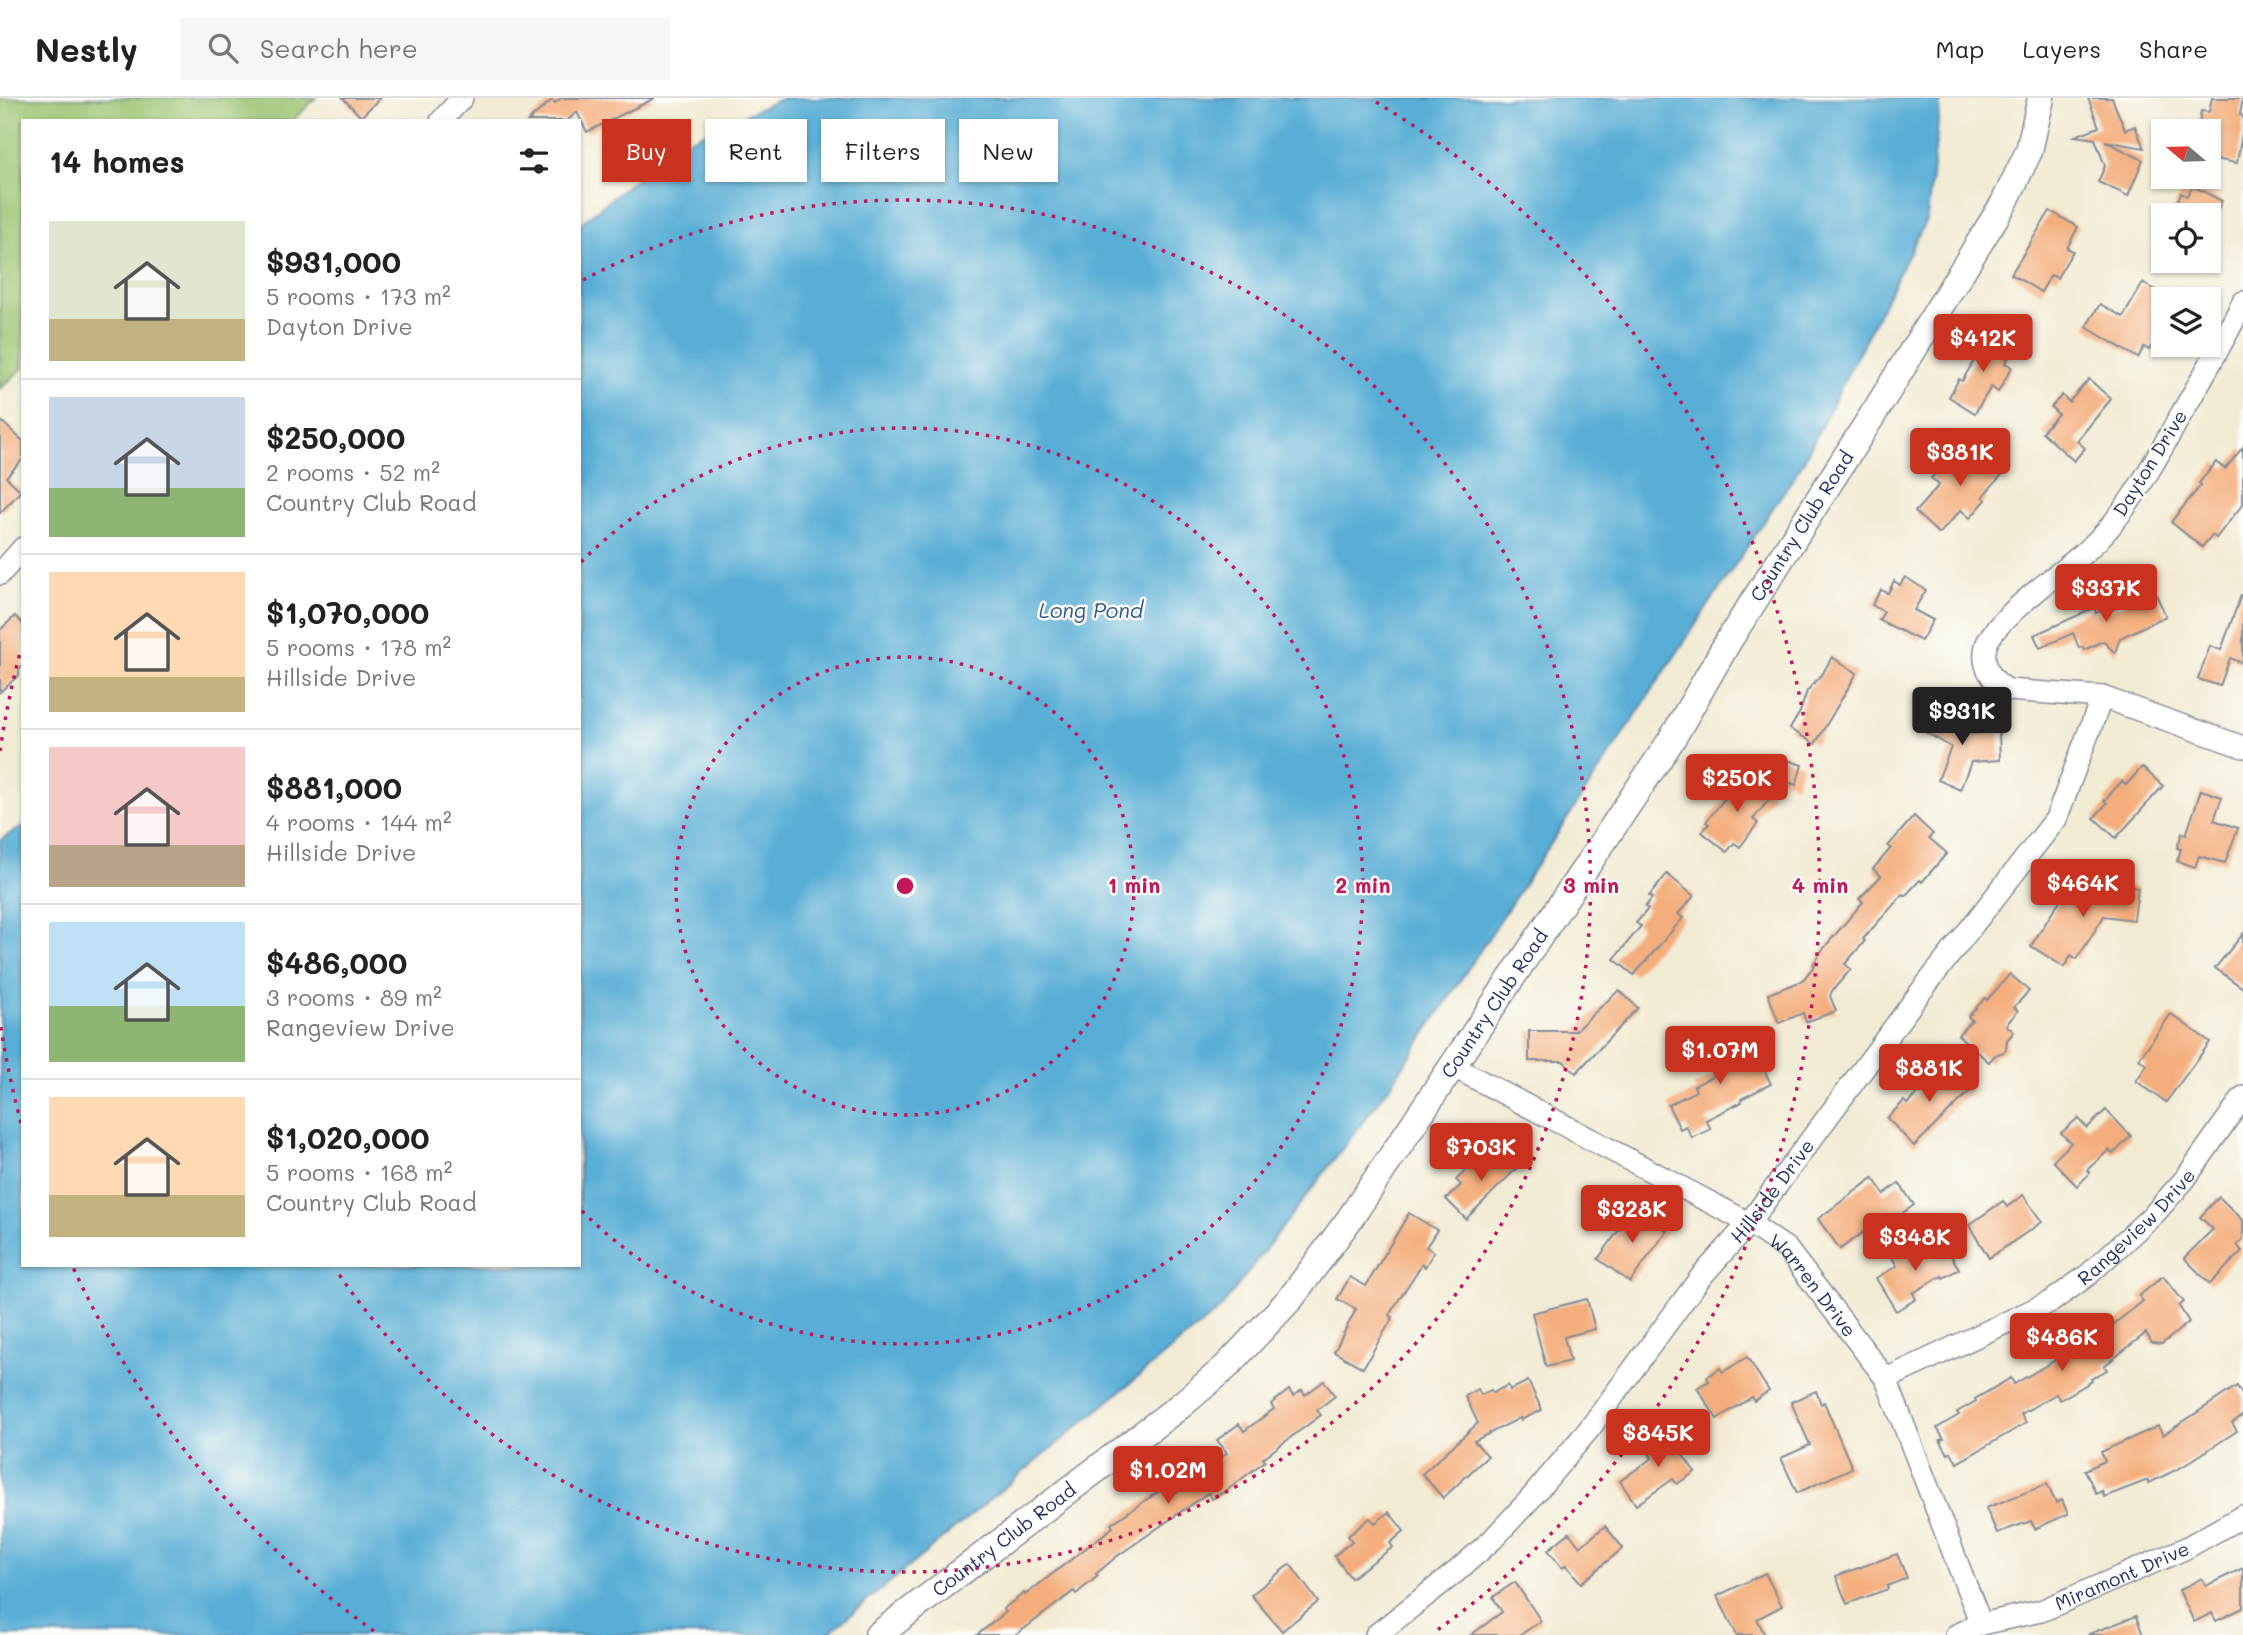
<!DOCTYPE html>
<meta charset="utf-8">
<style>
body{margin:0;font-family:Mali,sans-serif;background:#f6f6f6;color:#222;height:100vh;display:flex;flex-direction:column;font-size:26px;white-space:nowrap}
*{box-sizing:border-box;margin:0}
p{font-size:23px;color:#767676}
.icon{flex:none;width:38px;height:38px;fill:none;stroke:currentColor;stroke-width:2;stroke-linecap:round;stroke-linejoin:round}
.map{position:relative;flex:1;overflow:hidden}
.details{position:absolute;left:21px;top:21px;width:560px;height:1148px;display:flex;flex-direction:column;background:#fff;border-radius:0px;box-shadow:0 2px 5px #0004}
.details>*{flex:none}
.guide{position:absolute;left:602px;top:21px;width:665px;height:63px;display:flex;gap:14px}
.needle{width:46px;rotate:289deg}
.fabs{position:absolute;left:2151px;top:21px;display:grid;gap:14px}
.fabs a{display:grid;place-items:center;width:70px;height:70px;border-radius:0px;background:#fff;box-shadow:0 2px 5px #0004;font-size:35px}
.price{position:absolute;translate:-50% -60px;padding:0 16px;border-radius:7px;background:#c8321e;color:#fff;font-size:23px;line-height:46px;filter:drop-shadow(0 2px 4px #0008)}
.price::after{content:'';position:absolute;left:50%;top:42px;width:21px;height:16px;margin-left:-10px;background:inherit;clip-path:polygon(0 0,100% 0,50% 100%)}
.price.active{background:#222;color:#fff}
ul{padding:0;list-style:none}
li{display:flex;align-items:center;gap:21px;height:175px;padding:0 28px}
li+li{border-top:2px solid #e0e0e0}
li span{display:grid;place-items:center;flex:none;width:196px;height:140px;border-radius:0px;color:#555}
li>.icon{margin-inline-start:auto}
span .icon{width:84px;height:84px;fill:#fffc;stroke-width:1}
li b{font-size:30px}
h2{display:flex;justify-content:space-between;align-items:center;height:84px;padding:0 28px;font-size:30px}
.chip{padding:0 24px;border-radius:0px;background:#fff;box-shadow:0 2px 5px #0004;font-size:24px;line-height:63px}
.chip.active{background:#c8321e;color:#fff}
header{display:flex;align-items:center;gap:42px;box-sizing:border-box;height:98px;padding:0 35px;background:#fff;border-bottom:2px solid #e0e0e0}
header strong{font-size:33px}
nav{display:flex;gap:38px;margin-inline-start:auto;font-size:24px}
.search{width:490px;height:63px;background:#f6f6f6;display:flex;align-items:center;gap:18px;box-sizing:border-box;padding:0 24px;border-radius:0px;color:#767676;font-size:26px}
.map>svg:first-child{display:block}
.green{fill:#9ac36f;stroke:#5a7966;stroke-width:2}
.water{fill:#59aed6;stroke:#3a6e9a;stroke-width:2}
.building{fill:#f4ad7c}
.lines{fill:none;stroke-linecap:round;stroke-linejoin:round}
.minor-casing{stroke:#868d99;stroke-width:24}
.tertiary-casing{stroke:#868d99;stroke-width:29}
.minor{stroke:#fff;stroke-width:21}
.tertiary{stroke:#fff;stroke-width:26}
.ring{fill:none;stroke:#c2185b;stroke-width:3.5;stroke-dasharray:3.5 7}
.labels{text-anchor:middle;stroke-width:5;stroke-linejoin:round;paint-order:stroke}
.street-label{font-size:19px;fill:#1b2f5e;stroke:#fdfcf7}
.water-label{font-size:21px;font-style:italic;fill:#315b88;stroke:#fdfcf7}
.centre{fill:#c2185b;stroke:#fdfcf7;stroke-width:3.5}
.ring-label{font-size:21px;text-anchor:middle;font-weight:bold;fill:#c2185b;stroke:#fdfcf7;stroke-width:5;stroke-linejoin:round;paint-order:stroke}
</style>
<header>
<strong>Nestly</strong>
<div class="search"><svg class="icon" aria-label="search" viewBox="0 0 24 24"><circle cx="10" cy="10" r="6"/><path d="M15 15l6 6"/></svg>Search here</div>
<nav><a>Map</a><a>Layers</a><a>Share</a></nav>
</header>
<div class="map">
<svg width="2243" height="1537" viewBox="0 0 2243 1537">
<rect width="100%" height="100%" fill="#fdfcf7"/>
<filter id="ink" filterUnits="userSpaceOnUse"><feTurbulence type="fractalNoise" baseFrequency=".0143" numOctaves="2"/><feDisplacementMap in="SourceGraphic" scale="14" xChannelSelector="R" yChannelSelector="G"/><feConvolveMatrix kernelMatrix="1 2 1 2 8 2 1 2 1" color-interpolation-filters="sRGB"/></filter>
<filter id="wash" filterUnits="userSpaceOnUse"><feTurbulence type="fractalNoise" baseFrequency=".00686" numOctaves="4" result="noise"/><feDisplacementMap in="SourceGraphic" scale="28" xChannelSelector="R" yChannelSelector="G"/><feGaussianBlur stdDeviation="1.57" result="paint"/><feColorMatrix in="noise" values="0 0 0 0 0 0 0 0 0 0 0 0 0 0 0 0 0 1.4 0 .05"/><feComposite in="paint" operator="in"/></filter>
<g filter="url(#wash)">
<rect width="100%" height="100%" fill="#f2ebd4"/>
<path class="green" d="M0,0H316L292,23H23V270L0,291Z"/>
<path class="water" d="M783,0H1941L1927,120L1802,366L1391,987L1220,1211L826,1537H0V742L23,728V1167H579V127L677,47Z"/>
<g id="blocks">
<g class="building">
<path d="M343,0H380L361,19Z"/>
<path d="M561,0H655L587,34L577,14L567,23H528L552,2L555,5Z"/>
<path d="M2088,0H2112L2125,32L2135,28L2144,50L2105,43L2143,62L2128,98L2098,84L2105,68L2095,41L2075,38L2099,29Z"/>
<path d="M2212,0H2243L2240,17L2243,18V30L2237,65L2208,60V33H2198L2201,13L2209,14Z"/>
<path d="M2193,88L2222,103L2215,117H2170L2181,95L2187,98Z"/>
<path d="M2050,113L2078,129L2067,150L2073,153L2057,180L2051,177L2041,194L2011,176Z"/>
<path d="M2143,185L2163,196V228L2149,252L2144,249L2138,260L2086,229L2100,206L2123,219Z"/>
<path d="M1987,236L2013,252L2005,265L2012,269L1998,294L1991,289L1975,315L1949,299L1959,281L1962,283L1978,256L1975,255Z"/>
<path d="M2089,281L2111,301L2077,343L2085,350L2074,363L2042,334L2058,316L2051,309L2062,297L2069,304Z"/>
<path d="M0,322L23,343V361L6,379L21,393L0,415Z"/>
<path d="M1976,345L2006,372L1983,398L1986,402L1970,420L1961,412L1939,436L1915,414L1939,387L1931,380L1947,363L1953,369L1957,366Z"/>
<path d="M2243,349V406L2216,440L2212,437L2202,449L2171,424L2201,387L2199,385L2216,364L2225,371Z"/>
<path d="M1905,479L1926,492L1914,512L1933,522L1921,543L1879,522L1884,514L1872,507L1881,492L1888,495L1894,483L1900,487Z"/>
<path d="M2154,492L2166,518L2120,540L2115,555L2103,543L2084,552L2083,549L2079,550L2073,535L2040,550L2034,537L2094,510L2096,515L2107,510L2109,513Z"/>
<path d="M2241,497H2243V565L2230,560L2220,588L2198,581L2210,548L2221,552Z"/>
<path d="M15,518L23,526V568L19,572V577L0,594V532Z"/>
<path d="M1832,559L1857,575L1815,646L1790,631L1800,614L1807,593L1823,575Z"/>
<path d="M1938,611L1973,631L1971,636L1999,634L2000,662L1971,664L1960,692L1938,682L1951,649L1925,634Z"/>
<path d="M1781,660L1802,667L1796,687L1774,679Z"/>
<path d="M2142,669L2163,688L2116,740L2094,720L2107,705L2104,703L2122,683L2126,687Z"/>
<path d="M1745,675L1773,697L1753,721L1758,725L1740,749L1734,745L1727,754L1702,734L1709,726L1706,724Z"/>
<path d="M2201,692L2222,699L2214,722L2238,730L2225,765L2199,758L2195,769L2177,763L2181,751L2177,750L2182,735L2186,737Z"/>
<path d="M1914,718L1933,736L1929,740L1947,755L1922,784L1920,782L1905,798L1903,796L1863,841L1865,843L1845,866L1851,871L1832,893L1830,898L1836,913L1806,924L1803,915L1779,925L1768,896L1802,883L1815,867L1813,866L1823,851L1863,804L1859,801L1881,778L1873,771L1891,750L1888,748Z"/>
<path d="M1667,776L1694,798L1678,816L1683,820L1634,877L1614,861L1641,828L1636,825L1648,811L1645,809L1652,800L1649,798Z"/>
<path d="M2093,783L2138,790L2134,822L2104,818L2077,861L2071,857L2064,869L2031,848L2069,788L2084,797Z"/>
<path d="M2243,836V890L2215,870Z"/>
<path d="M2010,876L2029,893L2014,909L2018,913L2006,927L2014,934L2007,942L2006,951L2004,954L1995,957L1989,964L1958,937L1972,922L1968,919L1985,900L1987,902Z"/>
<path d="M1619,892L1638,910L1576,975L1563,963H1529V933H1575Z"/>
<path d="M2171,916L2210,944L2166,1004L2136,983L2147,967L2139,961Z"/>
<path d="M1736,934L1755,971L1762,967L1771,986L1741,1001L1742,1004L1706,1022L1711,1031L1692,1040L1686,1028L1680,1031L1668,1007L1696,993L1694,988L1717,976L1706,949Z"/>
<path d="M1939,961L1970,993L1914,1048L1887,1020L1904,1003L1907,1006L1931,982L1924,975Z"/>
<path d="M2106,1012L2131,1038L2113,1056L2109,1052L2087,1072L2090,1075L2077,1088L2053,1063L2071,1045L2061,1035L2078,1020L2087,1030Z"/>
<path d="M1501,1051L1519,1068L1466,1121L1446,1101L1461,1087L1456,1082L1473,1066L1478,1071Z"/>
<path d="M1873,1080L1884,1096L1899,1085L1914,1107L1880,1131L1876,1125L1840,1151L1818,1121Z"/>
<path d="M2023,1097L2042,1124L1989,1160L1969,1127L2003,1103L2007,1109Z"/>
<path d="M2219,1099L2243,1122V1141L2237,1147L2242,1153L2210,1186L2184,1160L2213,1131L2200,1119Z"/>
<path d="M1635,1110L1667,1133L1630,1184L1598,1161Z"/>
<path d="M1409,1115L1437,1132L1426,1149L1434,1154L1425,1169L1422,1166L1389,1217L1393,1219L1363,1270L1334,1254L1356,1211L1337,1201L1350,1179L1366,1188Z"/>
<path d="M1942,1142L1959,1171L1943,1180L1942,1178L1913,1195L1916,1201L1896,1213L1876,1180L1897,1168L1891,1158L1911,1146L1918,1157Z"/>
<path d="M2163,1178L2184,1204L2179,1208L2189,1224L2162,1246L2152,1245L2146,1235L2104,1268L2107,1272L2091,1281L2092,1283L2060,1302L2056,1296L2021,1316L2026,1325L1957,1365L1951,1354L1948,1356L1940,1342L1944,1341L1937,1330L1959,1317L1957,1314L1976,1303L1975,1301L2011,1280L2014,1286L2066,1256L2063,1251L2087,1237L2091,1244L2143,1203L2139,1198Z"/>
<path d="M1587,1201L1595,1231L1564,1239L1570,1263L1546,1269L1532,1215Z"/>
<path d="M1747,1259L1769,1293L1754,1303L1752,1299L1717,1321L1697,1290L1709,1283L1707,1279L1720,1270L1723,1274Z"/>
<path d="M1324,1283L1335,1298L1317,1312L1321,1317L1263,1360L1265,1363L1226,1393L1212,1401L1208,1395L1116,1459L1096,1476L1098,1478L1076,1496L1074,1493L1016,1537H977L1006,1514L1003,1511L1024,1495L1025,1497L1113,1429L1111,1426L1168,1387L1174,1396L1218,1363L1217,1362L1227,1355L1217,1342L1239,1326L1244,1333L1274,1311L1271,1306L1289,1292L1293,1298L1302,1292L1305,1297Z"/>
<path d="M1528,1283L1542,1312L1521,1322L1520,1320L1474,1343L1488,1358L1443,1400L1422,1376L1478,1325L1465,1298L1478,1291L1481,1297L1491,1292L1493,1295L1508,1287L1510,1292Z"/>
<path d="M2237,1288L2243,1298V1317L2232,1325L2237,1333L2182,1369L2149,1385L2148,1382L2104,1399L2102,1393L2096,1396L2085,1372L2105,1363L2101,1354L2158,1328L2163,1337Z"/>
<path d="M1816,1293L1821,1306L1824,1304L1852,1370L1797,1395L1781,1360L1810,1347L1791,1304Z"/>
<path d="M1666,1333L1695,1374L1677,1386L1673,1381L1636,1407L1620,1383L1652,1360L1644,1349Z"/>
<path d="M2047,1386L2056,1405L2062,1402L2068,1416L2035,1431L2031,1423L1997,1435L1986,1410Z"/>
<path d="M1389,1414L1404,1433L1390,1445L1393,1449L1351,1480L1334,1458L1352,1443L1348,1438L1370,1420L1375,1425Z"/>
<path d="M1605,1428L1623,1450L1581,1485L1566,1467L1562,1470L1548,1452L1569,1435L1580,1449Z"/>
<path d="M1897,1456L1907,1480L1887,1488L1888,1491L1847,1506L1836,1478Z"/>
<path d="M1290,1466L1318,1504L1282,1533L1251,1497Z"/>
<path d="M2243,1470V1510L2216,1523L2212,1515L2194,1524L2179,1492L2202,1480L2206,1488Z"/>
<path d="M1765,1475L1782,1508L1757,1521L1765,1537H1737L1717,1498Z"/>
<path d="M1515,1484L1541,1523L1520,1537H1471L1502,1514L1493,1499Z"/>
<path d="M2136,1518L2143,1537H2089V1536Z"/>
</g>
</g>
</g>
<g filter="url(#ink)">
<use href="#blocks" fill-opacity="0" stroke="#868d99" stroke-width="2"/>
<g class="lines">
<g class="minor-casing">
<g id="minor">
<path d="M441,23L462,0"/>
<path d="M2243,204C2224,243 2201,282 2179,320C2153,366 2126,419 2085,454C2063,473 1992,523 1986,548C1981,568 1992,583 2008,592L2102,599L2243,649"/>
<path d="M0,476L23,450"/>
<path id="s1" d="M1454,969L1749,1125L1787,1151L1886,1281L1981,1526"/>
<path id="s2" d="M1886,1281L2052,1203L2088,1177L2155,1115L2185,1081L2243,999"/>
<path id="s3" d="M1376,1537L1457,1473L1492,1442L1531,1400L1590,1330L1700,1180L1749,1125L1919,896L2056,721L2102,599"/>
<path id="s4" d="M1956,1537L1981,1526L2041,1513L2184,1451L2243,1418"/>
</g>
</g>
<g class="tertiary-casing">
<g id="tertiary">
<path id="s5" d="M878,1537L1180,1308L1226,1269L1291,1200L1349,1122L1672,641L1729,542L1879,307L2004,105L2029,53L2041,0"/>
</g>
</g>
<use href="#minor" class="minor"/>
<use href="#tertiary" class="tertiary"/>
</g>
</g>
<g class="ring">
<circle cx="905" cy="788" r="229"/>
<path d="M581 464A458 458 0 1 1 581 1112"/>
<path d="M583 182A686 686 0 1 1 336 1172"/>
<path d="M374 1533A915 915 0 0 1 72 1167M21 1025A915 915 0 0 1 0 923M0 653A915 915 0 0 1 21 551M1376 4A915 915 0 0 1 1436 1533"/>
</g>
<g class="labels">
<g class="street-label">
<text transform="translate(2150 365) rotate(-58)" y="7">Dayton Drive</text>
<text dy="7" stroke="none"><textPath href="#s5" startOffset="1460">Country Club Road</textPath></text>
<text dy="7" stroke="none"><textPath href="#s5" startOffset="892">Country Club Road</textPath></text>
<text dy="7" stroke="none"><textPath href="#s3" startOffset="598">Hillside Drive</textPath></text>
<text dy="7" stroke="none"><textPath href="#s2" startOffset="296">Rangeview Drive</textPath></text>
<text dy="7" stroke="none"><textPath href="#s1" startOffset="424">Warren Drive</textPath></text>
<text dy="7" stroke="none"><textPath href="#s5" startOffset="158">Country Club Road</textPath></text>
<text dy="7" stroke="none"><textPath href="#s4" startOffset="177">Miramont Drive</textPath></text>
</g>
<g class="water-label">
<text x="1091" y="520">Long Pond</text>
</g>
</g>
<circle cx="905" cy="788" r="10" class="centre"/>
<g class="ring-label">
<text x="1134" y="795">1 min</text>
<text x="1363" y="795">2 min</text>
<text x="1591" y="795">3 min</text>
<text x="1820" y="795">4 min</text>
</g>
</svg>
<div class="fabs">
<a><svg class="needle" viewBox="-14 -14 28 28"><path d="M0-13l5 13h-10z" fill="#e53935"/><path d="M0 13l5-13h-10z" fill="#767676"/></svg></a>
<a><svg class="icon" aria-label="locate" viewBox="0 0 24 24"><circle cx="12" cy="12" r="6"/><path d="M12 2v4M12 18v4M2 12h4M18 12h4"/></svg></a>
<a><svg class="icon" aria-label="layers" viewBox="0 0 24 24"><path d="M12 4l9 5-9 5-9-5zM3 14l9 5 9-5"/></svg></a>
</div>
<b class="price" style="left:1983px;top:276px">$412K</b>
<b class="price" style="left:1960px;top:390px">$381K</b>
<b class="price" style="left:2106px;top:526px">$337K</b>
<b class="price active" style="left:1962px;top:649px">$931K</b>
<b class="price" style="left:1737px;top:716px">$250K</b>
<b class="price" style="left:2083px;top:821px">$464K</b>
<b class="price" style="left:1720px;top:988px">$1.07M</b>
<b class="price" style="left:1929px;top:1006px">$881K</b>
<b class="price" style="left:1481px;top:1085px">$703K</b>
<b class="price" style="left:1632px;top:1147px">$328K</b>
<b class="price" style="left:1915px;top:1175px">$348K</b>
<b class="price" style="left:2062px;top:1275px">$486K</b>
<b class="price" style="left:1658px;top:1371px">$845K</b>
<b class="price" style="left:1168px;top:1408px">$1.02M</b>
<div class="guide">
<a class="chip active">Buy</a>
<a class="chip">Rent</a>
<a class="chip">Filters</a>
<a class="chip">New</a>
</div>
<section class="details">
<h2>14 homes<svg class="icon" aria-label="filters" viewBox="0 0 24 24"><path d="M4 7h16M4 17h16"/><circle cx="9" cy="7" r="2"/><circle cx="15" cy="17" r="2"/></svg></h2>
<ul>
<li><span style="background:linear-gradient(#dfe7d0 70%,#c2b280 0)"><svg class="icon" aria-label="home" viewBox="0 0 24 24"><path d="M3 11l9-7 9 7M6 9v11h12V9"/></svg></span><div><b>$931,000</b><p>5 rooms · 173 m²</p><p>Dayton Drive</p></div></li>
<li><span style="background:linear-gradient(#c9d6e8 65%,#8fb573 0)"><svg class="icon" aria-label="home" viewBox="0 0 24 24"><path d="M3 11l9-7 9 7M6 9v11h12V9"/></svg></span><div><b>$250,000</b><p>2 rooms · 52 m²</p><p>Country Club Road</p></div></li>
<li><span style="background:linear-gradient(#ffd9b3 75%,#c2b280 0)"><svg class="icon" aria-label="home" viewBox="0 0 24 24"><path d="M3 11l9-7 9 7M6 9v11h12V9"/></svg></span><div><b>$1,070,000</b><p>5 rooms · 178 m²</p><p>Hillside Drive</p></div></li>
<li><span style="background:linear-gradient(#f6c9c9 70%,#b9a48a 0)"><svg class="icon" aria-label="home" viewBox="0 0 24 24"><path d="M3 11l9-7 9 7M6 9v11h12V9"/></svg></span><div><b>$881,000</b><p>4 rooms · 144 m²</p><p>Hillside Drive</p></div></li>
<li><span style="background:linear-gradient(#bfe0f5 60%,#8fb573 0)"><svg class="icon" aria-label="home" viewBox="0 0 24 24"><path d="M3 11l9-7 9 7M6 9v11h12V9"/></svg></span><div><b>$486,000</b><p>3 rooms · 89 m²</p><p>Rangeview Drive</p></div></li>
<li><span style="background:linear-gradient(#ffd9b3 70%,#c2b280 0)"><svg class="icon" aria-label="home" viewBox="0 0 24 24"><path d="M3 11l9-7 9 7M6 9v11h12V9"/></svg></span><div><b>$1,020,000</b><p>5 rooms · 168 m²</p><p>Country Club Road</p></div></li>
</ul>
</section>
</div>
